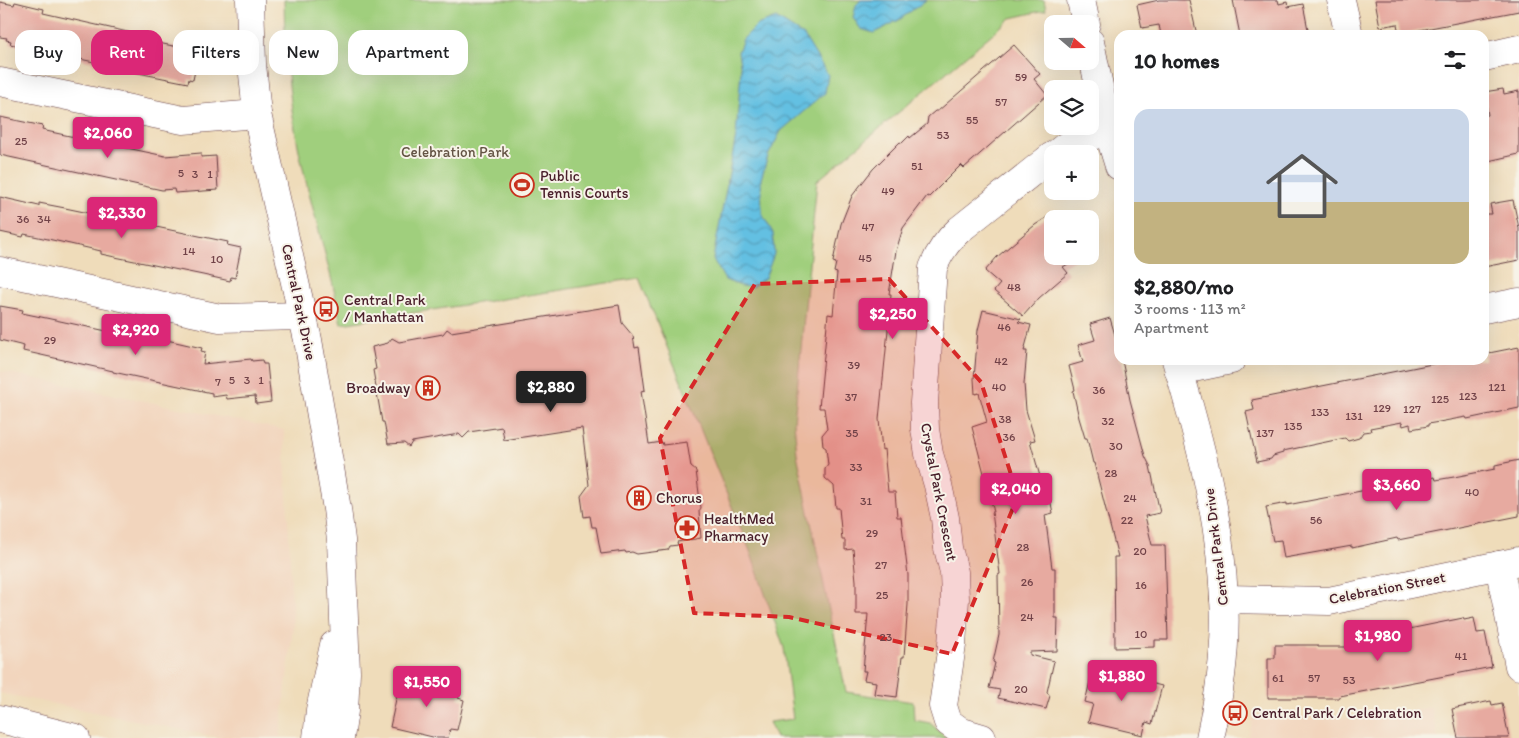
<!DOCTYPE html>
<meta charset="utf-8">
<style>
body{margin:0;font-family:Itim,sans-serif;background:#f2f2f2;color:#202124;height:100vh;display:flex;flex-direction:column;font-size:19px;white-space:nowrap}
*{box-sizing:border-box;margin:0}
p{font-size:16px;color:#757577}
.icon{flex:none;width:28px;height:28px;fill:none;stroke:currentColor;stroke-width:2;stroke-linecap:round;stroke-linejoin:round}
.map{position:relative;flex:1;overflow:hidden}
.side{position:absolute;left:1114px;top:30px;width:375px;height:335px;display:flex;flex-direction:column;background:#fff;border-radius:15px;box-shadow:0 5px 20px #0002}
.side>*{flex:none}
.banner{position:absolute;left:15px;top:30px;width:475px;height:45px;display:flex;gap:10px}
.needle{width:32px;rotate:110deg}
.fabs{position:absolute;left:1044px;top:15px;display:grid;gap:10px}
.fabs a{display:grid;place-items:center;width:55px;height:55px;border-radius:10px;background:#fff;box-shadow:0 5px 20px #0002;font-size:25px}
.price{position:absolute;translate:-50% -42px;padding:0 11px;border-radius:5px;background:#db2777;color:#fff;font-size:16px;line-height:32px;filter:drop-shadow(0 1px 2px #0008)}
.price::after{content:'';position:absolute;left:50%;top:30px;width:15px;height:11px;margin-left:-8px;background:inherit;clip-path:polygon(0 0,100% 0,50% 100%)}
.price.active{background:#222;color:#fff}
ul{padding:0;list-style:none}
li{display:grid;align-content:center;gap:10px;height:265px;padding:0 20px}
li span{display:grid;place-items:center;height:155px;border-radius:15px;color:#555}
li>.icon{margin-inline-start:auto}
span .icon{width:90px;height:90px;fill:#fffc;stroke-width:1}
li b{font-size:21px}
h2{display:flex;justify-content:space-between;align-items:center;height:60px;padding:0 20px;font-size:21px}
.chip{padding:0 18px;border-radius:15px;background:#fff;box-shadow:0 5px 20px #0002;font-size:18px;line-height:45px}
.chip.active{background:#db2777;color:#fff}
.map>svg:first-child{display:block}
.built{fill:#f2d5bd}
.green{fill:#a0cf7d;stroke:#757754}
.water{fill:url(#water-waves);stroke:#577086}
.building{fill:#e7aaa0}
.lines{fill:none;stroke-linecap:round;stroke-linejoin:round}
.minor-casing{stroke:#633b40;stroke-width:29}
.major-casing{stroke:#633b40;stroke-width:29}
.minor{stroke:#fff;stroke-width:28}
.major{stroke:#fff;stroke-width:28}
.marked{fill:#d62828;fill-opacity:0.2;stroke:#d62828;stroke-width:4;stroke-dasharray:10 6;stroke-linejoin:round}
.labels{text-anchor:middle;stroke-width:4;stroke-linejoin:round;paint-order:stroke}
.number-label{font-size:12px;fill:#714248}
.park-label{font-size:15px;fill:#645444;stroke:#f7f3e8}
.poi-label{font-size:15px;fill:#4a1f2b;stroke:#f7f3e8;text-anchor:start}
.street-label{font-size:15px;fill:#4a1f2b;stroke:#f7f3e8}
</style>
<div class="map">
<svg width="1519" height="738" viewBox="0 0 1519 738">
<defs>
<pattern id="water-waves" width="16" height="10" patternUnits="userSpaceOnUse" patternTransform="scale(1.25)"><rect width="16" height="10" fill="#64c0e2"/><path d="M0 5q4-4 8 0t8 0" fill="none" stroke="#549bb7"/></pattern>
</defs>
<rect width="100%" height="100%" fill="#f7f3e8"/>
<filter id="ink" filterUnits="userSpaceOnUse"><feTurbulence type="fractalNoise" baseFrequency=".02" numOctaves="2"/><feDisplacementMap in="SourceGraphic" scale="10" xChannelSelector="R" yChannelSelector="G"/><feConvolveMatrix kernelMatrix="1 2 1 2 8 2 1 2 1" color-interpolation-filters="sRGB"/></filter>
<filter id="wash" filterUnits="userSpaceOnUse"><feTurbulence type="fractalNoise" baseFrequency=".0096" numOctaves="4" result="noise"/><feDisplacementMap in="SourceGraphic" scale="20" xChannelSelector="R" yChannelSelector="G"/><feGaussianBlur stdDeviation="1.12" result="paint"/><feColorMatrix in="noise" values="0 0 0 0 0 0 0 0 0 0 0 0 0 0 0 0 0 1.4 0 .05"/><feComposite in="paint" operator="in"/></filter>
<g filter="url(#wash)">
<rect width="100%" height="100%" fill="#efdcba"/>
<g class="built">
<path d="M0,371L284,430L293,627L280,738H223L0,693Z"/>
<path d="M1431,707L1438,738H1248L1254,714L1370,719Z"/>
</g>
<path class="green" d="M284,0H1044L1046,10L1011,18L817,181L794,422L797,454L846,692L913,702L914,720L930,723L947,738H776L769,722L793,719L784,648L750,551L639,278L341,324C332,273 316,224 304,173C290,116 285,58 284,0Z"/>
<g class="water">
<path d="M861,0H926L899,20L874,33L861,29L853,18L856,5Z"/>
<path d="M776,18L804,36L828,75L825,93L781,131L768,156L761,179L762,214L773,233L774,254L765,278L752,287L741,286L725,280L713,259L736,136L741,70L738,52L743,39L757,25Z"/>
</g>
<g id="blocks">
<g class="building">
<path d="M1159,0H1189L1197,35H1161L1159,25L1142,28L1137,5Z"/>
<path d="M1233,0H1278L1279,4L1287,2L1288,7L1303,4L1309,35H1240Z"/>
<path d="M1375,0H1519V11L1399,34L1397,24L1380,27Z"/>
<path d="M0,2L14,5L15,2L44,9L43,13L159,39L158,43L199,51L193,80L189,79L188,83L93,64L94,62L10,44L11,41L6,40L7,38L0,37Z"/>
<path d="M1014,45L1040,74L1034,79L1047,95L964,168L961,165L929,197L927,196L903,228L896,251L889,294H891L889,320L879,419L882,450L884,449L888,492H895L897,517H901L908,575V604L904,657H902L897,697L874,694L876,682L864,680L866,671H863L868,614H856V581L853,549L845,550V540H842L839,508H836L834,486L825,478V469L828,465L826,448L823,446L822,435L827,429L824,408H819L828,314L833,315L837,273L834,272L836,263L833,262L835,252L841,224L852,196L873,169L900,142L902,143L909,136L910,138L927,124L928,117L935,111H938Z"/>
<path d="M415,48L421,57L417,67L405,68L399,59L404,49Z"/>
<path d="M1503,89L1504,94L1519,91V154L1484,162V116L1488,115L1484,92Z"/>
<path d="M0,117L43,126L42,129L46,130V131L165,156L201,153V157L216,156L218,190L175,193L174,189L162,190L0,155Z"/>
<path d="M0,197L39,206V203L65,208L228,242L227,245L241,248L235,278L231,277L230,281L203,275L115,257L101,254V251L48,239L24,234L23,237L0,232Z"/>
<path d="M1513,200L1519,228V260L1484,267V214H1492L1490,204Z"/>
<path d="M1052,214V256H1081L1063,267L1068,273L1039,298L1023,316L994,291L1000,284L985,271L997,257L1035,225Z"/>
<path d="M619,305L622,323L633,336L635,348L639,347L645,390L641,391L649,444L662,442L663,445L687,442L691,467L696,471L701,508L699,511L701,538L677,542L678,545L670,546L668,550L637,554L632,552L626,553L625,551L601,554L596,527H592L590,516L584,517L581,496L589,485L582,428L504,440L502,427L469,432L463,438L459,434L412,442L409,447L404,443L388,444L384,422H382L373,370L376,369L372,347L388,343L392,338L399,342L443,334L447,329L451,332Z"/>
<path d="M0,306L23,310L22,313L46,318L125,335V332L149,336L202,348L201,351L205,352L203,364L251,359L252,361L262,360L263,364H267L271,402L256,404L255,396L227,399L226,395L212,397V393L113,372V371L23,351L24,346L0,340Z"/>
<path d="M983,310L1021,319L1018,322L1031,325L1024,351H1027L1024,384L1026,410L1035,440L1030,441L1045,494H1049L1053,513L1045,515L1052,568H1055V618H1058L1057,651L1030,652V655L1054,661L1047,692L1050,696L1046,709L998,698L1000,690L989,688L995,663L993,662L999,635L998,575L1000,574L992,512H994L972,427L987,422L979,393L975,394L974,379L978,330Z"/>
<path d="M1110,318L1119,349V360H1122L1130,400L1145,456L1150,466L1160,513L1145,516L1152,545H1165L1168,640H1155V647L1115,648L1114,557H1118L1094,463H1093L1087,438H1085L1079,418L1073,391L1075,390L1069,366L1083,362L1078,345L1095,340L1090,324Z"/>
<path d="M1519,347V408L1467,419L1466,417L1428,424V426L1411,429L1410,424L1403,426L1402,422L1370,428L1371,431L1363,432L1359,438L1348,441L1345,438L1283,451V453L1273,456L1271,459L1257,462L1246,412L1254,410L1252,400L1452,360H1485L1484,354Z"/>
<path d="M1519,460V516L1398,540L1397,538L1352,548V546L1284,558L1281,540L1273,541L1266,507L1287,503V505L1435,477L1436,480L1454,477L1495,469V465Z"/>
<path d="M1463,618L1464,620L1474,618L1477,633L1485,632L1492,667L1340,696V698H1268V658H1275V645H1318V647H1367L1365,638Z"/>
<path d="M1093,669L1162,686L1152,724L1146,722L1143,735L1088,722L1093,704L1085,702Z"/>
<path d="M401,676L460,689L458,698L464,700L457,730L450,729L448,738H437L390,727Z"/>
<path d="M1491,701L1492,705L1502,703L1509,738H1458L1452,709Z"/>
</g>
</g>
</g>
<g filter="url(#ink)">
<use href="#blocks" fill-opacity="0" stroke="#633b40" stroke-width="1"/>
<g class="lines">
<g class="minor-casing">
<g id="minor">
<path d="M250,0L252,64L257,114L308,340L337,509L341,540L346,672L344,711L340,738"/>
<path d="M1081,0L1086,24"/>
<path d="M1341,0L1349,35"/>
<path d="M1090,42L1108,130L1119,166"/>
<path d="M1484,57L1519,49"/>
<path d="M0,82L183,120L257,114"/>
<path d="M1056,154L1066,146L1108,130"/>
<path d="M0,271L220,318L303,316"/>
<path d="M1484,309L1519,302"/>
<path d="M1176,360C1199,438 1220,516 1224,598C1227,644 1220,693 1210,738"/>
<path d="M1179,371L1231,360"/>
<path d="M1499,565L1519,666"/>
<path d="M1224,599L1329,601L1519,561"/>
<path d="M317,738L320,710L334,645"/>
<path d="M982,738L962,732L948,722L943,706L952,645L955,599L954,572L948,548L945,518L938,485L929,454L925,429L924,403L933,268C939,252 947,241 959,230L1052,156"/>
</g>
</g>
<g class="major-casing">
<path id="major" d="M0,719L76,738"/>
</g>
<use href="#minor" class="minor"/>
<use href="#major" class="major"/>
</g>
</g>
<path class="marked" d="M889,279L981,382L1018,496L952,654L789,617L694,613L660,438L755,284Z"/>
<defs>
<g id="stadium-ring" transform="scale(1.25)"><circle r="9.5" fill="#f7f3e8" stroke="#c8321e" stroke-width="1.5"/><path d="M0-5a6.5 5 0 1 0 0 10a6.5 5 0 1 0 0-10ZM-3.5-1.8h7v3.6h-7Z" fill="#c8321e"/></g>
<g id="bus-ring" transform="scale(1.25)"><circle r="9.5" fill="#f7f3e8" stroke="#c8321e" stroke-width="1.5"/><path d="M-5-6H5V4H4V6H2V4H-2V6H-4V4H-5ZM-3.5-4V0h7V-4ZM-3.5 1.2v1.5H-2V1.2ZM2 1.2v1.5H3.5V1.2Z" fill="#c8321e"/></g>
<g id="building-ring" transform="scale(1.25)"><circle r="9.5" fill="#f7f3e8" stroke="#c8321e" stroke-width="1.5"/><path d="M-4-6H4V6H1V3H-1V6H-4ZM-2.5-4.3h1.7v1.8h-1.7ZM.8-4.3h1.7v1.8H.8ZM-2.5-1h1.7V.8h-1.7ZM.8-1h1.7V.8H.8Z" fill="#c8321e"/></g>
<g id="pharmacy-ring" transform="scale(1.25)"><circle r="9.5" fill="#f7f3e8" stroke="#c8321e" stroke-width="1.5"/><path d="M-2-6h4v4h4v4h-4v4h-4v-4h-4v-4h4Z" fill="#c8321e"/></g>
</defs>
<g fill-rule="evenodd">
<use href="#stadium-ring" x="522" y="185"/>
<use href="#bus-ring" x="326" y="309"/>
<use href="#building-ring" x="428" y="388"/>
<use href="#building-ring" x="639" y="498"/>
<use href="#pharmacy-ring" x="687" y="528"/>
<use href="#bus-ring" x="1235" y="713"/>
</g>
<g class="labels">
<g class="number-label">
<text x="1021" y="81">59</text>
<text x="1001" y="106">57</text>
<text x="972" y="124">55</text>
<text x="943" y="139">53</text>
<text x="21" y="145">25</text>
<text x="917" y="170">51</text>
<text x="181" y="177">5</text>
<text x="195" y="178">3</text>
<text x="210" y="178">1</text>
<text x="888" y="195">49</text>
<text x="23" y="223">36</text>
<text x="44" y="223">34</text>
<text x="868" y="231">47</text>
<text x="189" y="255">14</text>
<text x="865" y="262">45</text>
<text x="217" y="263">10</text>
<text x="1014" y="291">48</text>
<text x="1004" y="331">46</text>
<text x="50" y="344">29</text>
<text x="1001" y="365">42</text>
<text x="854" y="369">39</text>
<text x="232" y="384">5</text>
<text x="247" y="384">3</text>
<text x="261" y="384">1</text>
<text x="218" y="386">7</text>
<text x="999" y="391">40</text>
<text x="1497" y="391">121</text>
<text x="1099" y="394">36</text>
<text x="1468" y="400">123</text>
<text x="851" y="401">37</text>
<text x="1440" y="403">125</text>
<text x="1382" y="412">129</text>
<text x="1412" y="413">127</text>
<text x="1320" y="416">133</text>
<text x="1354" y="420">131</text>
<text x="1005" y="423">38</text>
<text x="1108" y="425">32</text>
<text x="1293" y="430">135</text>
<text x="852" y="437">35</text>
<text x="1265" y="437">137</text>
<text x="1009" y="441">36</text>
<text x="1116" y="450">30</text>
<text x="856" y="471">33</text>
<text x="1111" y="477">28</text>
<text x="1472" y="496">40</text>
<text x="1130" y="502">24</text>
<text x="866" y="505">31</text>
<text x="1127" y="524">22</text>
<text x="1316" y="524">56</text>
<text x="872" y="537">29</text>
<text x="1023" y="551">28</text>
<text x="1140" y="555">20</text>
<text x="881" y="569">27</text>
<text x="1027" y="586">26</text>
<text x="1141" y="589">16</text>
<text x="882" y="599">25</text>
<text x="1027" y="621">24</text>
<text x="1141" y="638">10</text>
<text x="886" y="641">23</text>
<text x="1461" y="660">41</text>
<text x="1278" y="682">61</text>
<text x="1314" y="682">57</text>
<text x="1349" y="684">53</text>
<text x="1021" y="693">20</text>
</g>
<g class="park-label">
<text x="455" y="157">Celebration Park</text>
</g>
<g class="poi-label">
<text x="540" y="181">Public<tspan x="540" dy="17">Tennis Courts</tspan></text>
<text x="344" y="305">Central Park<tspan x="344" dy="17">/ Manhattan</tspan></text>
<text x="410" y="393" text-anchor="end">Broadway</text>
<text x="656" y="503">Chorus</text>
<text x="704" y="524">HealthMed<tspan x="704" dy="17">Pharmacy</tspan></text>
<text x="1252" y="718">Central Park / Celebration</text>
</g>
<g class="street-label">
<text transform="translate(299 302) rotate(78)" y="5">Central Park Drive</text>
<text transform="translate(939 492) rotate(79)" y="5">Crystal Park Crescent</text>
<text transform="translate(1216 547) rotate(-97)" y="5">Central Park Drive</text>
<text transform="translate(1387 588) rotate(-11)" y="5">Celebration Street</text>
</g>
</g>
</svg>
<div class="fabs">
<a><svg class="needle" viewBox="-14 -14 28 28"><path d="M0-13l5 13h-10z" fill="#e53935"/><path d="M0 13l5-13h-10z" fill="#757577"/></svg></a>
<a><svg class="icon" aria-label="layers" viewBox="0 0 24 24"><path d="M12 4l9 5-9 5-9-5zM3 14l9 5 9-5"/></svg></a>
<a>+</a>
<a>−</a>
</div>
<b class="price" style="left:108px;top:159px">$2,060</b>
<b class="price" style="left:122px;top:239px">$2,330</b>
<b class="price" style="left:893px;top:340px">$2,250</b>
<b class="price" style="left:136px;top:356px">$2,920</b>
<b class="price active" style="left:551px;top:413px">$2,880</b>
<b class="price" style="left:1397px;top:511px">$3,660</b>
<b class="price" style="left:1016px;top:515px">$2,040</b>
<b class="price" style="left:1378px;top:662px">$1,980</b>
<b class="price" style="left:1122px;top:702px">$1,880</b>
<b class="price" style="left:427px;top:708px">$1,550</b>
<div class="banner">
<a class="chip">Buy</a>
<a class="chip active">Rent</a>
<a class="chip">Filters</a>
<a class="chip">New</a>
<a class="chip">Apartment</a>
</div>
<section class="side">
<h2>10 homes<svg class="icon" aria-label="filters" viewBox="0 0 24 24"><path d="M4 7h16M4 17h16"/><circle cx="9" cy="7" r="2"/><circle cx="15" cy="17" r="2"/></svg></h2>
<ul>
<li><span style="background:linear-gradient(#c9d6e8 60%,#c2b280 0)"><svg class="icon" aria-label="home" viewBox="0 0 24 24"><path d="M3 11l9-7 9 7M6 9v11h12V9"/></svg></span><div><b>$2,880/mo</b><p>3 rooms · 113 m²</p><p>Apartment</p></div></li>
</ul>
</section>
</div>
